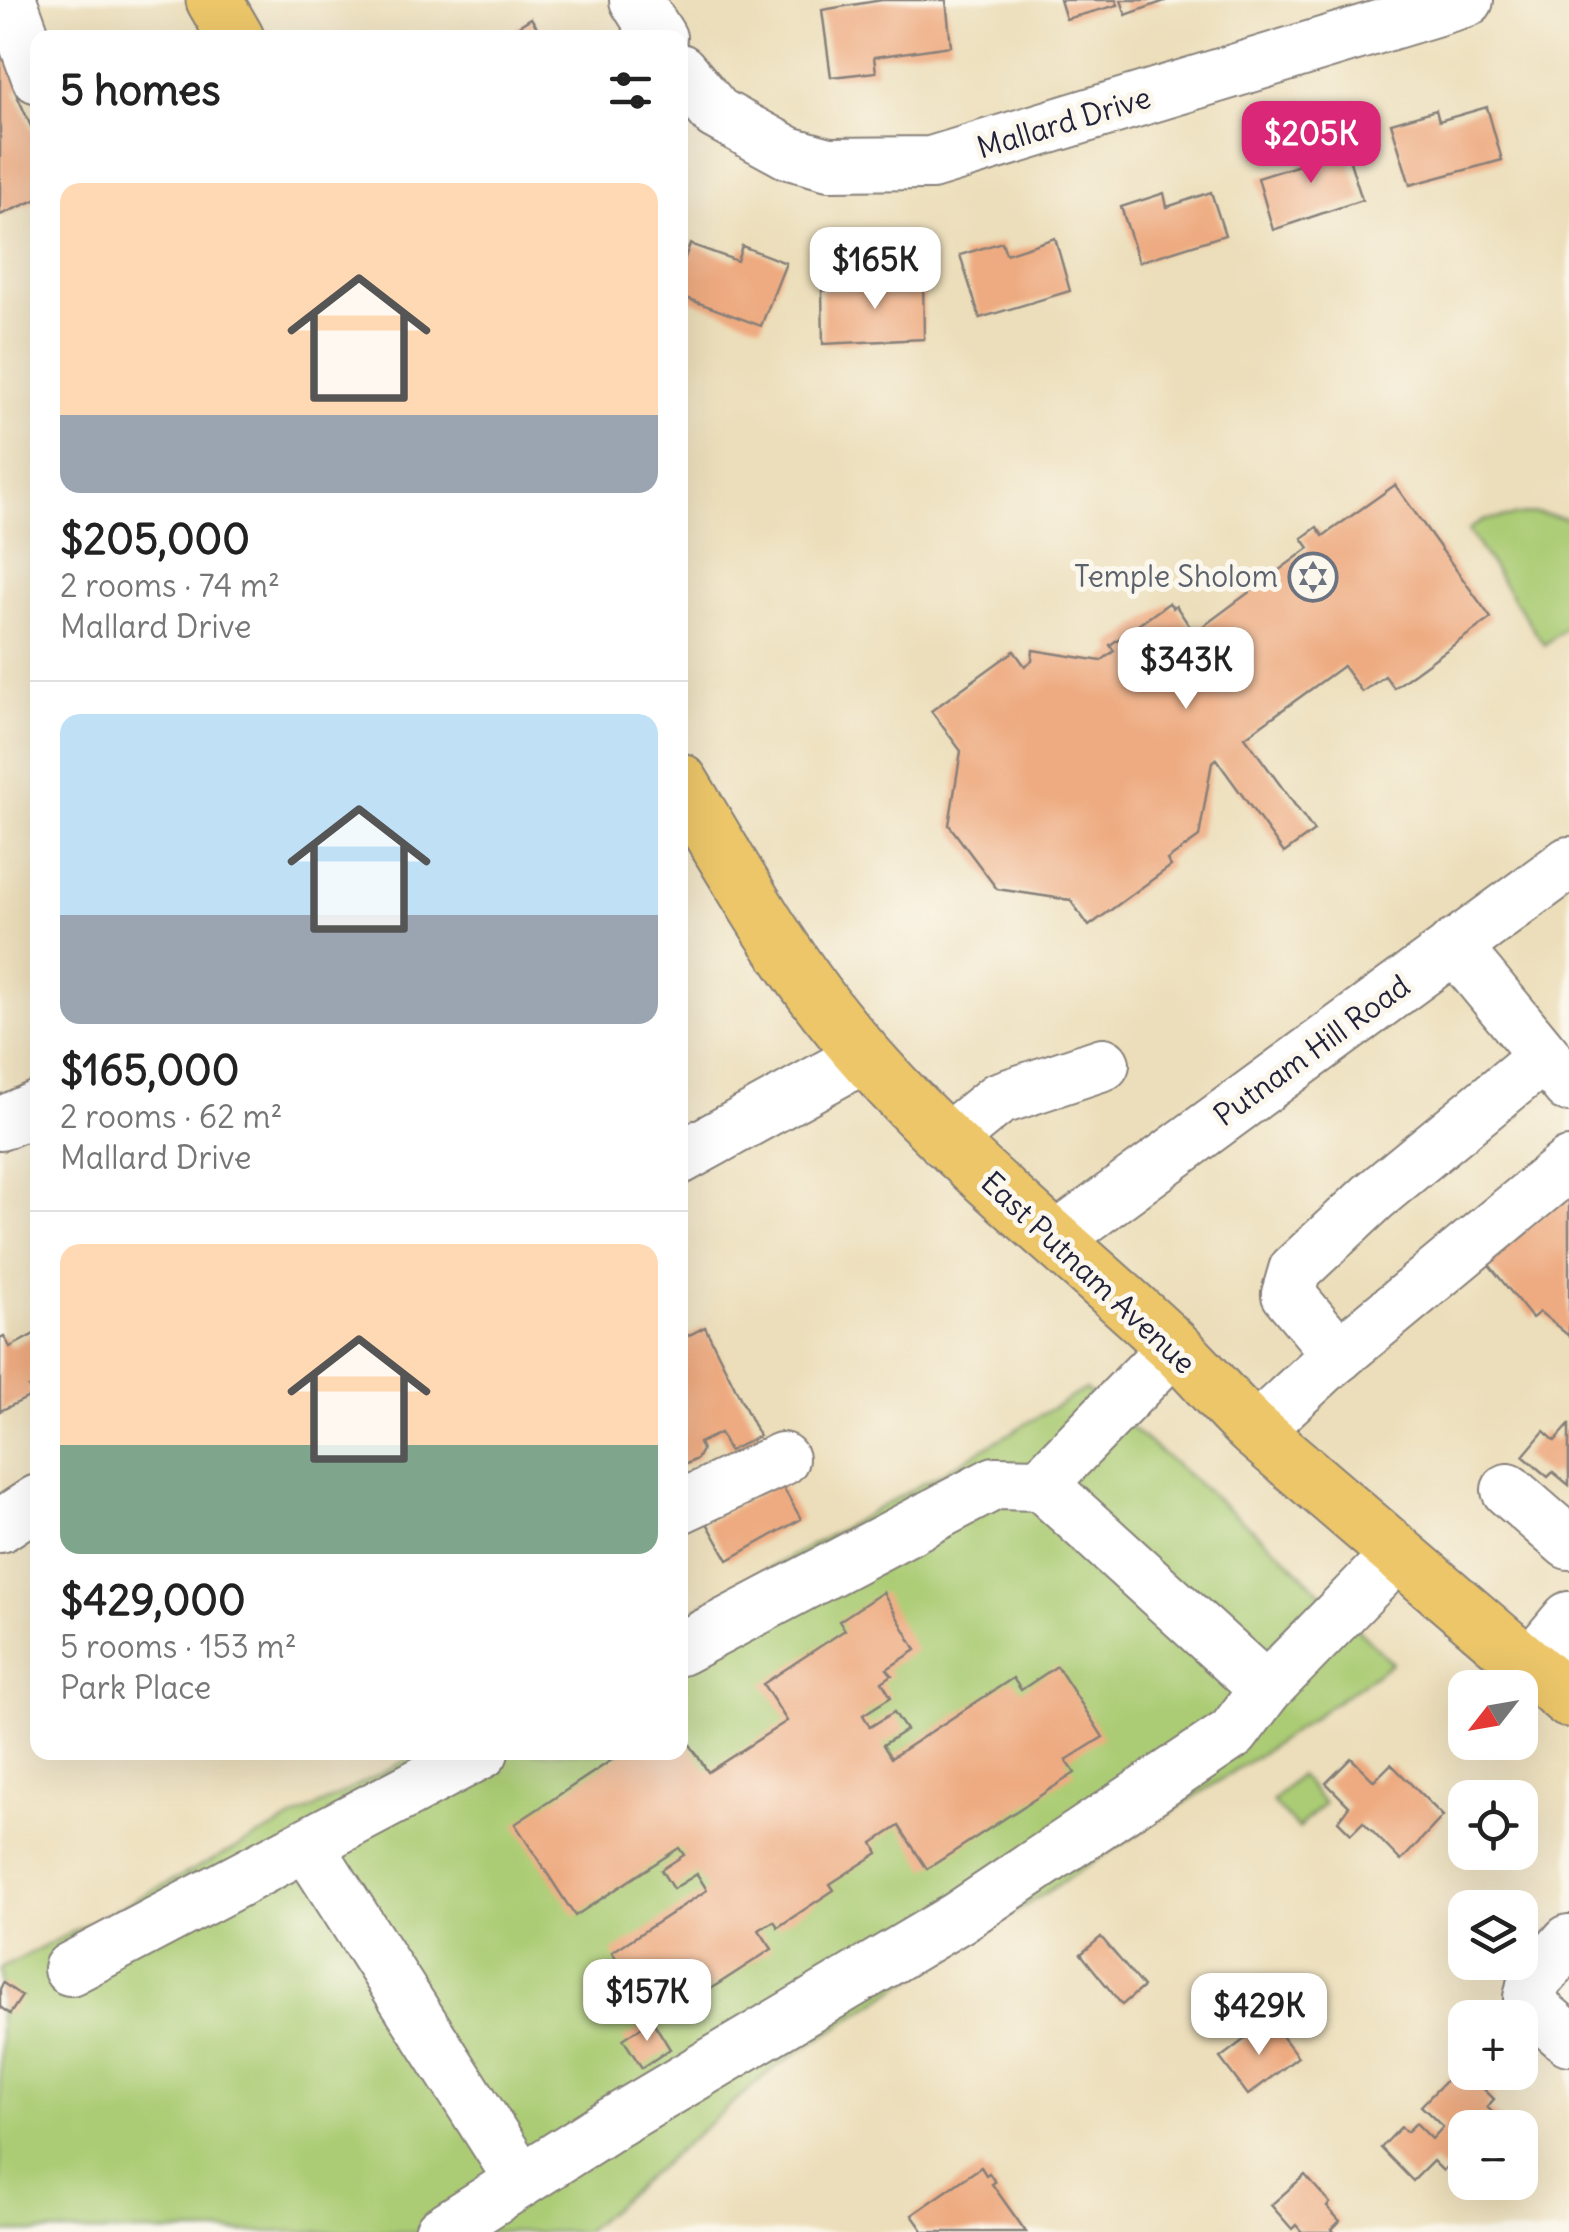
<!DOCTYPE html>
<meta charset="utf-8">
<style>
body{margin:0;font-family:Delius,sans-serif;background:#f2f2f2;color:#222;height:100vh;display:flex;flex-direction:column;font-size:38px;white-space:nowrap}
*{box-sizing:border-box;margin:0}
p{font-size:32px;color:#767676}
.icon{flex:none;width:55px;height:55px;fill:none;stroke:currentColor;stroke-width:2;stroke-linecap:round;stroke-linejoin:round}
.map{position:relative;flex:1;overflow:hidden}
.sheet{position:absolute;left:30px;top:30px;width:658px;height:1730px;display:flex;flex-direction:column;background:#fff;border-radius:20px;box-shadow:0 10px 40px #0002}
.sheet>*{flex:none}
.needle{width:65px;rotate:239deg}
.controls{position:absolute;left:1448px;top:1670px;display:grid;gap:20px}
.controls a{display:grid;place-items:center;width:90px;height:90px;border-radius:20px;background:#fff;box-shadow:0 10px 40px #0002;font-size:50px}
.price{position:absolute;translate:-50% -85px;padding:0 22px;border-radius:20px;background:#fff;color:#222;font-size:32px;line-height:65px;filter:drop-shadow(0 2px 5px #0008)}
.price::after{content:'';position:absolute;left:50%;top:60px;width:30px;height:22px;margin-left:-15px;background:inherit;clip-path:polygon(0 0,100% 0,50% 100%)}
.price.current{background:#db2777;color:#fff}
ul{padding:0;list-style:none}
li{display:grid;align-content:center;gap:20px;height:530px;padding:0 30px}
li+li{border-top:2px solid #e0e0e0}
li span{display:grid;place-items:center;height:310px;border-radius:20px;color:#555}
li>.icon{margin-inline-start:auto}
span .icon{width:180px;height:180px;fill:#fffc;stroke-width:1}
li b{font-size:42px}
h2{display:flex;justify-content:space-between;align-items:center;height:120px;padding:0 30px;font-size:42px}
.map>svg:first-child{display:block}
.green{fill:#abcc74;stroke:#667758;stroke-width:2.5}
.building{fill:#eeab81}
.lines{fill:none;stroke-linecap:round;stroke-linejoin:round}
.minor-casing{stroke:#87807a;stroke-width:56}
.major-casing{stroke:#87807a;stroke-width:59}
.minor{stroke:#fff;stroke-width:52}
.major{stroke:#ecc669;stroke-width:55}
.labels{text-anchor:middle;stroke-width:10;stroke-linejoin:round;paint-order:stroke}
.street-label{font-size:30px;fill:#22223b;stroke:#fbf7ec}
.worship-label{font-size:30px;fill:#5b616d;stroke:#fbf7ec;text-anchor:end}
</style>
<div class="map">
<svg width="1569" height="2232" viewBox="0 0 1569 2232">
<rect width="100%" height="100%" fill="#fbf7ec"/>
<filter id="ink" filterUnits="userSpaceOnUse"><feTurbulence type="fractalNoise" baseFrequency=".01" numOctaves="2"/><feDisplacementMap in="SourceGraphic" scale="20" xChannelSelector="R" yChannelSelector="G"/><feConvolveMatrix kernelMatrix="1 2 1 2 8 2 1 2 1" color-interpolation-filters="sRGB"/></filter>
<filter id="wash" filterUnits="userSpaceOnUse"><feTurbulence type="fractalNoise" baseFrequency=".0048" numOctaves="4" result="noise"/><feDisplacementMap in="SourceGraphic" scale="40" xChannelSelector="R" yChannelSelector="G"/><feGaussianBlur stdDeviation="2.25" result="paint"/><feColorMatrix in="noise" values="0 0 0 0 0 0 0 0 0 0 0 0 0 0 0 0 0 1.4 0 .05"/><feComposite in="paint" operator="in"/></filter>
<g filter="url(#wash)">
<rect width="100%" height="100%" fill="#ecdeba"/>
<g class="green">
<path d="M1535,513L1569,519V625L1544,645L1468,530L1483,520Z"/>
<path d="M1085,1389L1282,1554L1392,1663L1259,1755L771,2070L584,2232H0V1969L421,1753L680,1752V1618L942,1473Z"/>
<path d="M1299,1775L1324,1803L1298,1829L1272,1802Z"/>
</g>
<g id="blocks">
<g class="building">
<path d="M882,0H946L951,46L874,57L876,72L831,77L822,10Z"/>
<path d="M1060,0H1116L1118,5L1066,19Z"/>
<path d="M1121,0H1164L1165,1L1126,15Z"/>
<path d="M0,13L32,84L15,91L38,142V199L0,215Z"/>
<path d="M531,18L544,38H500Z"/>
<path d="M1487,107L1502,160L1410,185L1391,123L1436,110L1439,121Z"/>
<path d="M1343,139L1362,200L1273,230L1258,178L1303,164L1300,153Z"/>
<path d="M1211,192L1225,235L1139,262L1121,207L1164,193L1167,207Z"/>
<path d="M1055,238L1070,291L980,318L960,255L1002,242L1006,254Z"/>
<path d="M690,244L737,261L742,246L786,263L761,326L680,296V271Z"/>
<path d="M923,276L924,339L823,344L822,290L875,289L874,277Z"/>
<path d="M1395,485L1491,618L1394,688L1385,676L1362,692L1343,666L1245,737L1314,831L1284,853L1216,759L1212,762L1199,837L1167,860L1171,866L1089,926L1070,900L997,889L949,825L961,751L931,711L1014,651L1025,666L1032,661L1033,650L1101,661L1114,651L1110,645L1169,603L1173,608L1176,606L1194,633L1309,548L1302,538L1317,527L1323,536Z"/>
<path d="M1569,1194V1336L1540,1312L1532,1318L1486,1261Z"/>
<path d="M705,1327L759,1436L729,1451L720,1433L699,1443L702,1450L697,1459L680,1467V1340Z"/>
<path d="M38,1332V1384L29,1388L33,1395L0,1411V1338L4,1336L10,1347Z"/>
<path d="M1569,1425V1485L1553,1472L1548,1477L1523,1456L1544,1431L1555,1441Z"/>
<path d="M780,1482L801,1519L728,1560L707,1523Z"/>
<path d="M883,1592L916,1650L887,1669L892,1675L882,1682L891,1697L863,1715L870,1727L894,1712L906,1730L883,1745L891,1758L1013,1678L1021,1690L1057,1666L1103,1737L1066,1760L1075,1773L927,1869L899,1826L873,1843L878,1853L830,1884L834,1890L778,1927L774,1921L759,1930L772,1949L678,2010L668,1995L639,2014L629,1998L638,1993L612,1952L707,1890L697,1874L673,1889L661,1870L684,1855L679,1848L575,1916L515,1824L624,1752H680V1729L708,1772L787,1721L763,1684L845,1630L839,1621Z"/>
<path d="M1351,1758L1374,1781L1391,1764L1443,1816L1401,1861L1363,1822L1351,1834L1338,1821L1349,1806L1326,1783Z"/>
<path d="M1101,1937L1143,1987L1122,2005L1081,1954Z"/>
<path d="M3,1983L22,1996L10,2014L0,2007V1989Z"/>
<path d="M652,2020L670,2049L642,2068L623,2039Z"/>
<path d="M1270,2020L1298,2057L1248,2095L1220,2058Z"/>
<path d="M1460,2066L1494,2099L1487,2107L1508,2128H1465V2182H1476L1470,2189L1447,2166L1443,2171L1433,2161L1413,2181L1381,2148L1401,2127L1407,2132L1416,2123L1432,2139L1443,2127L1421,2106Z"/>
<path d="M981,2167L986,2175L989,2173L995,2182L992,2184L1026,2232H924L912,2215Z"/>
<path d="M1305,2175L1330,2203L1327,2207L1340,2221L1332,2229L1334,2232H1302L1296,2225L1292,2229L1271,2205Z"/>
</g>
</g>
</g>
<g filter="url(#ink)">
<use href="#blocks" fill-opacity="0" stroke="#87807a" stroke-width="2.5"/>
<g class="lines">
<g class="minor-casing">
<g id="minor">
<path d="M10,0L38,77"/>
<path d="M636,0L660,38"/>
<path d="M680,70L716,113L789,153L829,164L931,163L1467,0"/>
<path d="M1454,946L1569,1086"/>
<path d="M0,1124L38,1107"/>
<path d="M945,1142L998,1099L1103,1064"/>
<path d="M680,1158L865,1056"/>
<path d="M1055,1240L1569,863"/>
<path d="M1174,1347L1041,1484L1266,1689L1398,1554"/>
<path d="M1339,1355L1288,1294L1295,1270L1373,1197L1544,1056"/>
<path d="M1255,1431L1323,1368L1569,1164"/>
<path d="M1508,1490L1569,1543"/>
<path d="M680,1507L782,1459"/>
<path d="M0,1526L38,1501"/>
<path d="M680,1649L995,1483L1041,1484"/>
<path d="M1529,1666L1569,1618"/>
<path d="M307,1845L521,2180"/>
<path d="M1569,1941L1534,1981L1530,1998L1539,2013L1569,2039"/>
<path d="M70,1969L482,1752"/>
<path d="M441,2232L603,2129L958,1918L1233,1733L1266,1689"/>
</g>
</g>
<g class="major-casing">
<g id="major">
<path d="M214,0L236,38"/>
<path d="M680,781C731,865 779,953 842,1029C939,1147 1060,1240 1171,1344C1201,1372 1225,1404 1255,1431L1569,1700"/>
</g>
</g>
<use href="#minor" class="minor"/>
<use href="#major" class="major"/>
</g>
</g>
<defs>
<g id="synagogue-ring" transform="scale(2.5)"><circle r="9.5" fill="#fbf7ec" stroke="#6b7280" stroke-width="1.5"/><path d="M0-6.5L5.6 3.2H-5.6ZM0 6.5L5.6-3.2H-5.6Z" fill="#6b7280"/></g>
</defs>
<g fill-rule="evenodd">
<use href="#synagogue-ring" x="1313" y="577"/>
</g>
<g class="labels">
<g class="street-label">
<text transform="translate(1064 123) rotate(-17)" y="10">Mallard Drive</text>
<text transform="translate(1312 1051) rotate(-36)" y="10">Putnam Hill Road</text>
<text transform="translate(1088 1273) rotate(43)" y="10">East Putnam Avenue</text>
</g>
<g class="worship-label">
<text x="1278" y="587">Temple Sholom</text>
</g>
</g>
</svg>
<div class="controls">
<a><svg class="needle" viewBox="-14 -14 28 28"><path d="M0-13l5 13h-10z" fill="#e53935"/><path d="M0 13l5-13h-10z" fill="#767676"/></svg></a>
<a><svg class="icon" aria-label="locate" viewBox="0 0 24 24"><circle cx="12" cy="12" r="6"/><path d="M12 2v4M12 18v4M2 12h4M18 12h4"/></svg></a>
<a><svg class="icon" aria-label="layers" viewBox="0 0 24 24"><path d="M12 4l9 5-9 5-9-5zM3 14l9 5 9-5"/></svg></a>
<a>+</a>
<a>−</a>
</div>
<b class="price current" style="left:1311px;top:186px">$205K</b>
<b class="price" style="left:875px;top:312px">$165K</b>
<b class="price" style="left:1186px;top:712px">$343K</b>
<b class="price" style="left:647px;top:2044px">$157K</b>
<b class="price" style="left:1259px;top:2058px">$429K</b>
<section class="sheet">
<h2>5 homes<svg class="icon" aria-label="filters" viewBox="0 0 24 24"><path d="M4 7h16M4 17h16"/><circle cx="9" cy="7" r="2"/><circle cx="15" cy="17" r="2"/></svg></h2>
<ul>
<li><span style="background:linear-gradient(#ffd9b3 75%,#9aa5b1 0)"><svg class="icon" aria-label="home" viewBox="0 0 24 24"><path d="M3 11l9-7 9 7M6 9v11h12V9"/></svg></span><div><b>$205,000</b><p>2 rooms · 74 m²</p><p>Mallard Drive</p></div></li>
<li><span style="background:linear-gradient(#bfe0f5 65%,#9aa5b1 0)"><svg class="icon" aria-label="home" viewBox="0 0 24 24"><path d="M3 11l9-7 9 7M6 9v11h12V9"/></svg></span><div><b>$165,000</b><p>2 rooms · 62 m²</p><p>Mallard Drive</p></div></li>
<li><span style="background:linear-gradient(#ffd9b3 65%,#7fa58c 0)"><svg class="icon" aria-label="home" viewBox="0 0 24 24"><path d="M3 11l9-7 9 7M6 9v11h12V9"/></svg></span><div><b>$429,000</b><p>5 rooms · 153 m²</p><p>Park Place</p></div></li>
</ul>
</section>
</div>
